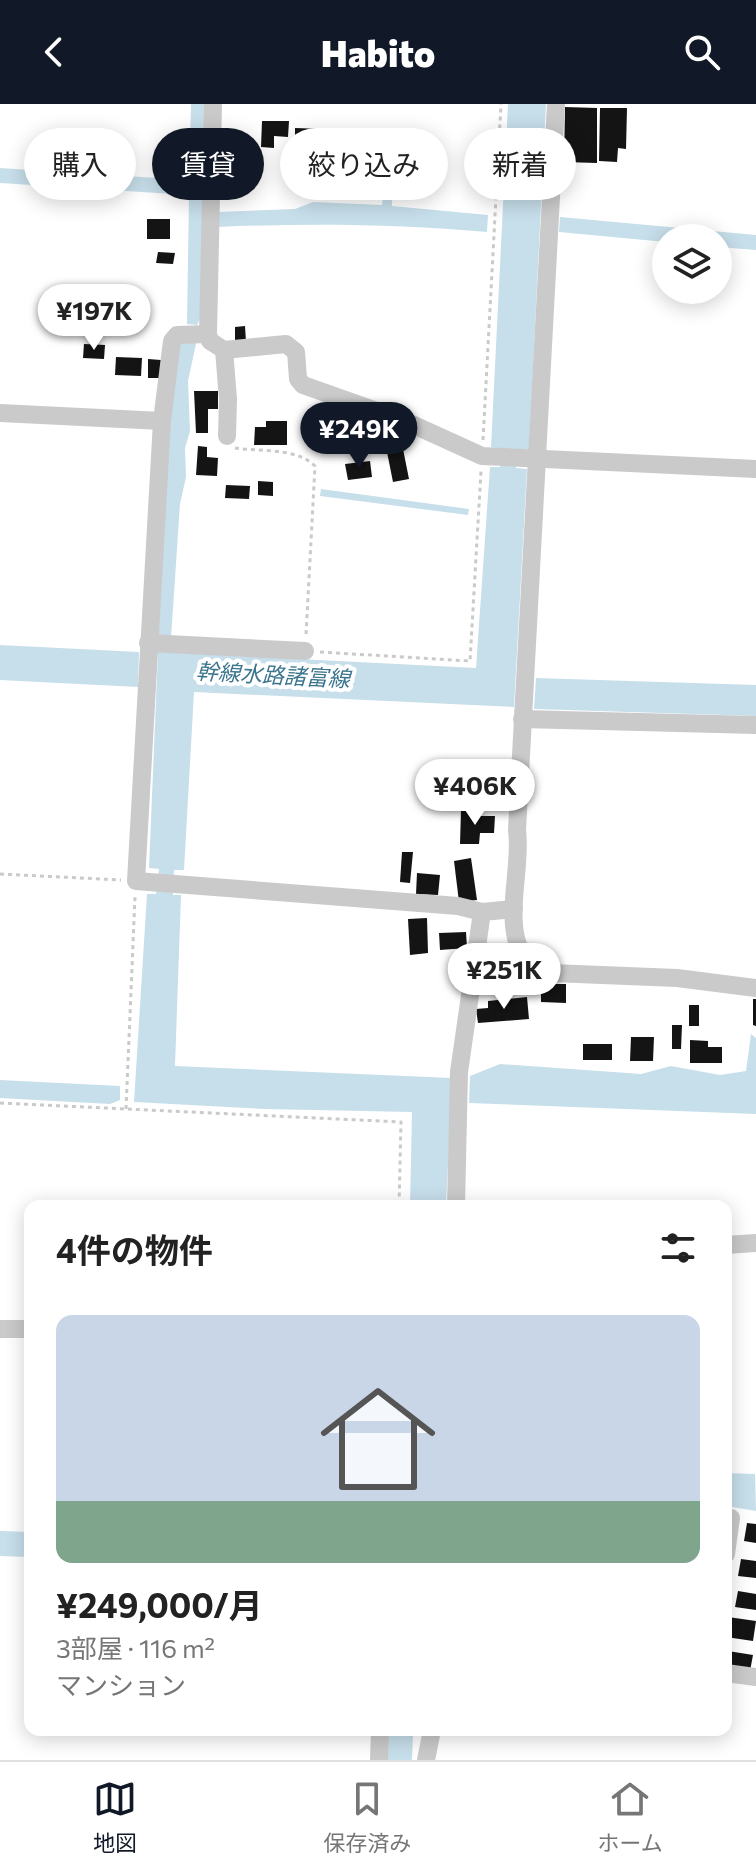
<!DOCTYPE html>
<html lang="ja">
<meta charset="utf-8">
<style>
body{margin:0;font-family:Commissioner,"Noto Sans JP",sans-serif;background:#f2f2f2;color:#222;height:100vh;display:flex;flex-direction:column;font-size:30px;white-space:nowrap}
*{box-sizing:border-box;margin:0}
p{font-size:26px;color:#767676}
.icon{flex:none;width:44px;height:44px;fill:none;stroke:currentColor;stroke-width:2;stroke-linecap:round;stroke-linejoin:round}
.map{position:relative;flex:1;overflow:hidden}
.drawer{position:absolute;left:24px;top:1096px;width:708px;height:536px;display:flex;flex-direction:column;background:#fff;border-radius:16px;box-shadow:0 4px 20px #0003}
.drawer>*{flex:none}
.hud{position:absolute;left:24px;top:24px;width:708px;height:72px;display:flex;gap:16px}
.tools{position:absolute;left:652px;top:120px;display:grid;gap:16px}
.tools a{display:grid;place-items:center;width:80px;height:80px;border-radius:50%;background:#fff;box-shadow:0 4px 20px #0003;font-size:40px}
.price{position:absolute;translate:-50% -68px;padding:0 18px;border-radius:28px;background:#fff;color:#222;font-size:26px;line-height:52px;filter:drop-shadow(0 2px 4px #0008)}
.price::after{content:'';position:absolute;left:50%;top:48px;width:24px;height:18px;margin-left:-12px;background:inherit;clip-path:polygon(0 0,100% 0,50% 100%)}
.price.on{background:#111827;color:#fff}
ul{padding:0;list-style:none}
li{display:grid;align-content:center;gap:16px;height:424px;padding:0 32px}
li span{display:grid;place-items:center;height:248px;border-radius:16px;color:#555}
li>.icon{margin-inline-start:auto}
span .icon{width:144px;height:144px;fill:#fffc;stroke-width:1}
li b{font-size:34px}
h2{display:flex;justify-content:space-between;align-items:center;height:96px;padding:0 32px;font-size:34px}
.chip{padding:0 28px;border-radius:36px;background:#fff;box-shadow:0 4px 20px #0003;font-size:28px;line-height:72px}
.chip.on{background:#111827;color:#fff}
header{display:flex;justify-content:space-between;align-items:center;height:104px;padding:0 32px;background:#111827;color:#fff;font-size:36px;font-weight:800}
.menu{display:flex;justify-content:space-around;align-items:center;height:112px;border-top:2px solid #e0e0e0;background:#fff;font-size:22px;color:#767676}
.menu a{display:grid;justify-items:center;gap:4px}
.menu .on{color:#111827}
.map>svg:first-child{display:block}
.water{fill:#c7dfeb}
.building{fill:#141414}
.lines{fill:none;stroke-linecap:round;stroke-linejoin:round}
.path{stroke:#cacaca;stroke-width:3;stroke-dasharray:4 4;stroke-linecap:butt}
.minor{stroke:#cacaca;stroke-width:18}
.labels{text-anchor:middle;stroke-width:8;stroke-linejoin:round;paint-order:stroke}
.water-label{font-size:22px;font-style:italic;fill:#3c758e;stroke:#fff}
</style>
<header><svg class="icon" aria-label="back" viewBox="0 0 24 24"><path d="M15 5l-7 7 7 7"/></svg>Habito<svg class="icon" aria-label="search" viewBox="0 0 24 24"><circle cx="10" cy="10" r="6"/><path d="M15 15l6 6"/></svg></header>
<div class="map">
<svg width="756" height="1656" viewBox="0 0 756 1656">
<rect width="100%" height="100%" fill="#fff"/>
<g class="water">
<path d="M191,0H206L202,211L197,221L187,220L189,91L0,79V64L189,76Z"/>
<path d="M508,0H546L529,345H517L516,364L527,365L514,603L194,588L184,766H174L173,791H181L175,962L452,974L446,1102H410L412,1008L265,1005L134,998L147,790H156L159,765L149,764L158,548L476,564L490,363H500L502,345L491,343Z"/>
<path d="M386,62L393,63L392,102L488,111L487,128C397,120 308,119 218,123L217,108L295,105L313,98L382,101Z"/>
<path d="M560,113L756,131V146L718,143V134H666V138L559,128Z"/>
<path d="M188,235H197L188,277L190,327L185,344L186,373L180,400L171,534L157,533L171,284L177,242Z"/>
<path d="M321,385L469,405L468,411L320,392Z"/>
<path d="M0,541L139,548L138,583L0,576Z"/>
<path d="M536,574L756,581V612L534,605Z"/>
<path d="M751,930L756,934V1010L469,999L470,972L500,960L641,970L671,962L720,971L746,967Z"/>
<path d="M0,976L120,982V996L110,1000L0,994Z"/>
<path d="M726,1369L755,1370L756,1407L726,1402Z"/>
<path d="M0,1427L30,1428V1453L0,1452Z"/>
<path d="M388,1626H423V1631H413L412,1656H387Z"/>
</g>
<g class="building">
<path d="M565,3L597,4V59L564,58Z"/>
<path d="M600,4H627L626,45L618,44L617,58L599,57Z"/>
<path d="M262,17H289L288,33L274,32V44L261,43Z"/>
<path d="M295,24L324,25V44L295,43Z"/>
<path d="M362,27V50H335V28Z"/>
<path d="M354,63H369V85H338L337,68H354Z"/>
<rect x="299" y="64" width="23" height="19"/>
<rect x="147" y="115" width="23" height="20"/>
<path d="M158,148L175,149L173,160L156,159Z"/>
<path d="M245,222L246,238H235V223Z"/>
<path d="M84,240L105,241L104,255L83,254Z"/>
<path d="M116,253L142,254L141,272L115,271Z"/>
<path d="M148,255L161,256L160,274H148Z"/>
<path d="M194,287H218V305H208V329H196Z"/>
<path d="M266,317H287V341H254L255,323H266Z"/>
<path d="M198,342L207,343V353L218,354L217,372L196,371Z"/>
<path d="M403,345L409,375L393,378L387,348Z"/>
<path d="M370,357L372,373L348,376L345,360Z"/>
<path d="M258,377L273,378V392L258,391Z"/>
<path d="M226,381L250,382L249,395L225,394Z"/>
<path d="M461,706L475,707V712H495L494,729H480L479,740H460Z"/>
<path d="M402,748H413L410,779L400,778Z"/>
<path d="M471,754L477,796L459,798L454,757Z"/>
<path d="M417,769L440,771L438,791L416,790Z"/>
<path d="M427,814L428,849L410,851L408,815Z"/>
<path d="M466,828L467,844L440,846L439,829Z"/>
<path d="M507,842L512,850L513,871L491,872V843Z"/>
<path d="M541,880H566V899L541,898Z"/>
<path d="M527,893L529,915L478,919L476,905L488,904V897Z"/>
<path d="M753,895H756V922L753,921Z"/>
<rect x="689" y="901" width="10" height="21"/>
<path d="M672,921H682L681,945H672Z"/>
<path d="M631,933H654L653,957H630Z"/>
<path d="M690,936L708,937V943H722V959H690Z"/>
<rect x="583" y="940" width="29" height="16"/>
<path d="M747,1419L756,1420V1439L744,1437Z"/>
<path d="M741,1455L756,1457V1474L738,1472Z"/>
<path d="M738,1487L756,1490V1506L735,1503Z"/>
<path d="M728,1513L756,1517L753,1537L726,1533Z"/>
<path d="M728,1547L753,1551L750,1567L726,1563Z"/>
</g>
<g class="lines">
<g class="path">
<path d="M483,336L501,0"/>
<path d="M235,344C259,348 296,343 315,362L306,531"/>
<path d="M320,548L470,557L481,367"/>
<path d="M0,770L121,776"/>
<path d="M0,999L401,1018L399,1102"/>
<path d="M126,1005L135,793"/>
</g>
<g class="minor">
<path d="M556,0L517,726C524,772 489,855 552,869L677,874L756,884"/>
<path d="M208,230L213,0"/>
<path d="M224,246L228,295L227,332"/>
<path d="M0,309L162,317"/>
<path d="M148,539L305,547"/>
<path d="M522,615L756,621"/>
<path d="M482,808L458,802L136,777L162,317L172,237L177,231L208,230L210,237L224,246L286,240L296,248L298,275L303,281L405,317L482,352L756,365"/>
<path d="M456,1102L459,968L482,808L514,805"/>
<path d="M726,1141L756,1139"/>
<path d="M0,1225H30"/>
<path d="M726,1450L731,1414"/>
<path d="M726,1569L756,1573"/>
<path d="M379,1656L380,1626"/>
<path d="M426,1656L432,1626"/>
</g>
</g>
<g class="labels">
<g class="water-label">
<text transform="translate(273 571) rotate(3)" y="8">幹線水路諸富線</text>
</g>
</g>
</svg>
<div class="tools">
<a><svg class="icon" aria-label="layers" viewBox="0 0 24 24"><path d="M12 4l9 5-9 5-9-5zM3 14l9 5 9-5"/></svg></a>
</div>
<b class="price" style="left:94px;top:248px">¥197K</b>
<b class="price on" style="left:359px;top:366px">¥249K</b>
<b class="price" style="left:475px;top:723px">¥406K</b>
<b class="price" style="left:504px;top:907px">¥251K</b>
<div class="hud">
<a class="chip">購入</a>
<a class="chip on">賃貸</a>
<a class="chip">絞り込み</a>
<a class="chip">新着</a>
</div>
<section class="drawer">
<h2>4件の物件<svg class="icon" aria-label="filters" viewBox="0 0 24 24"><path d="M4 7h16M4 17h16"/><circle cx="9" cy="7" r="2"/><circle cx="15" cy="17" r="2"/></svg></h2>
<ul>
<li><span style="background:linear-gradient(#c9d6e8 75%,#7fa58c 0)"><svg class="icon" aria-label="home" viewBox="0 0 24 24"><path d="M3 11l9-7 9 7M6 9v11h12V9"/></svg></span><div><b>¥249,000/月</b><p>3部屋 · 116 m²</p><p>マンション</p></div></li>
</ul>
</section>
</div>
<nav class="menu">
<a class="on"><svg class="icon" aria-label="map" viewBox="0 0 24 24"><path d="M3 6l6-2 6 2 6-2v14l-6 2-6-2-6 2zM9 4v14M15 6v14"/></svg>地図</a>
<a><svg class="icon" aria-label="saved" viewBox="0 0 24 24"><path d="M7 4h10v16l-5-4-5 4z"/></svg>保存済み</a>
<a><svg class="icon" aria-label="home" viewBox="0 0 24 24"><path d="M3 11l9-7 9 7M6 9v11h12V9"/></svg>ホーム</a>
</nav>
